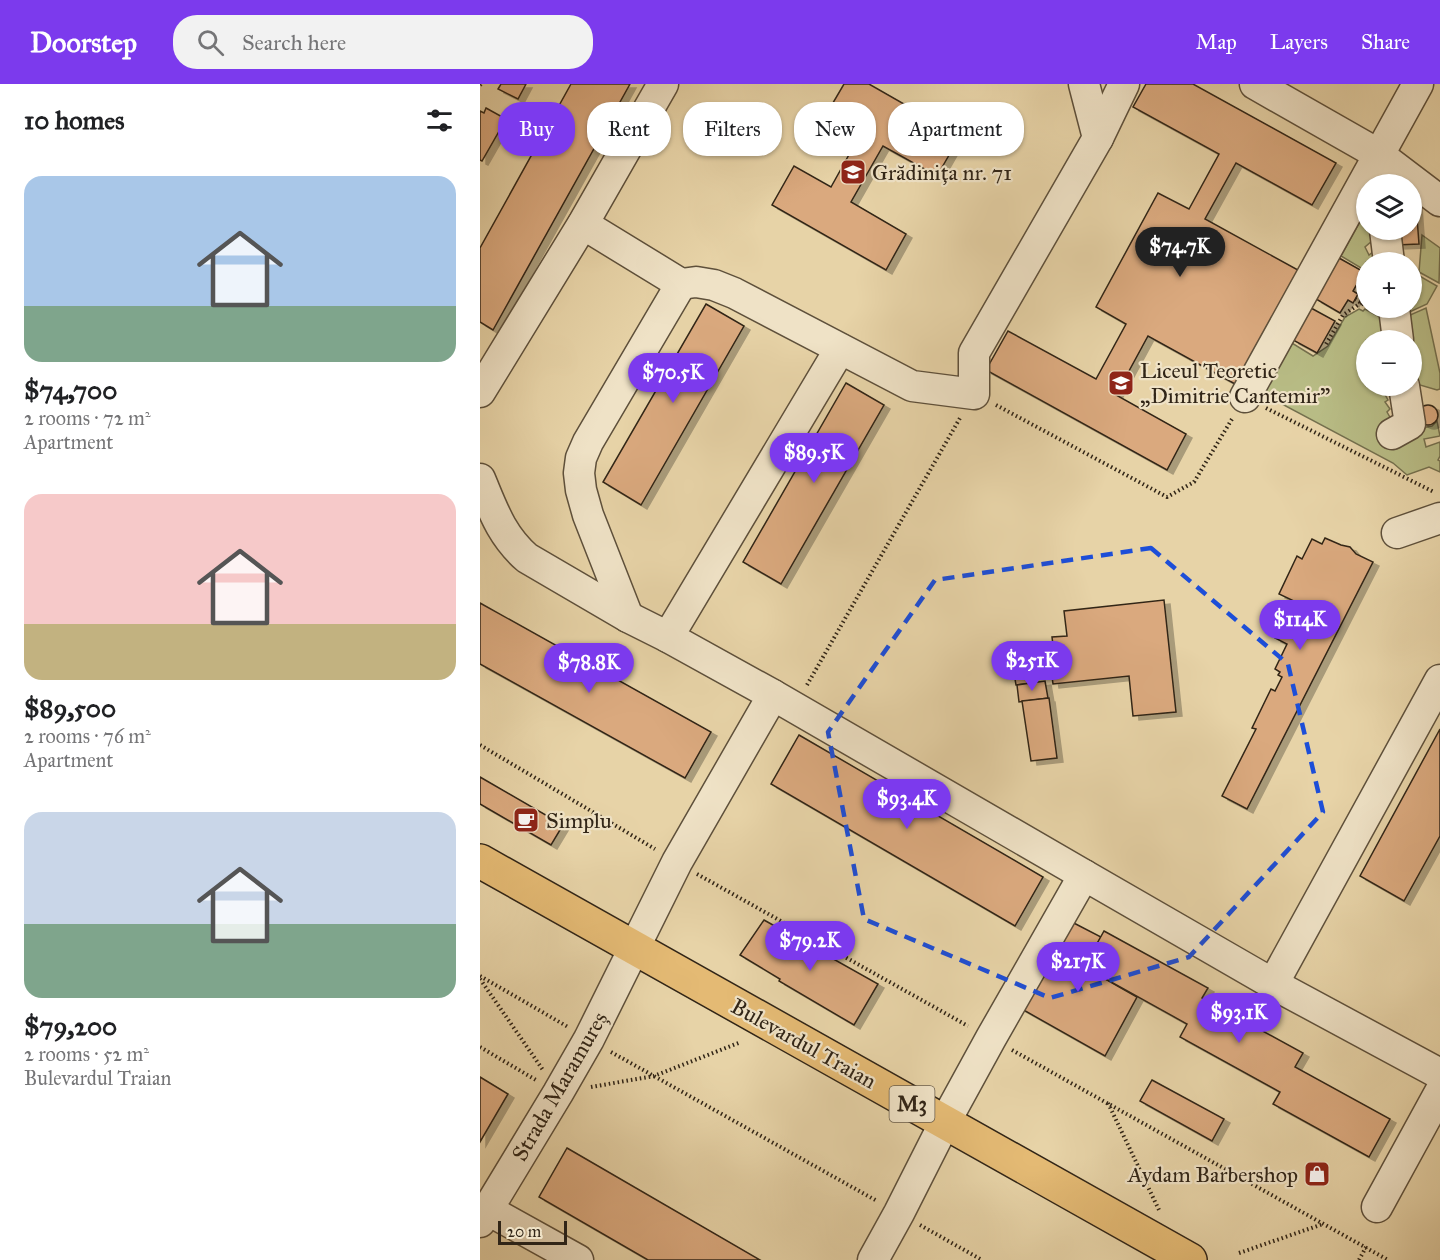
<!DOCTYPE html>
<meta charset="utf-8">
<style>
body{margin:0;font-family:"IM FELL Great Primer",serif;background:#f2f2f2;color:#202124;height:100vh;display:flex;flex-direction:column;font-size:22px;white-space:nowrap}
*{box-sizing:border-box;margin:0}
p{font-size:20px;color:#757577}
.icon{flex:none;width:33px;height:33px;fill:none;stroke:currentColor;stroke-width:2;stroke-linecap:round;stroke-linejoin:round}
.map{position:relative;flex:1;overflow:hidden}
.panel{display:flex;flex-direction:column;background:#fff;width:480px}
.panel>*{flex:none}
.hud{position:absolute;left:18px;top:18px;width:570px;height:54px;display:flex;gap:12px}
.buttons{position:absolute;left:876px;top:90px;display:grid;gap:12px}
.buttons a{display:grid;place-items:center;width:66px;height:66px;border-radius:50%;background:#fff;box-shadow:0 2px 4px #0004;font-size:30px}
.scale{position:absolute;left:18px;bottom:15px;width:69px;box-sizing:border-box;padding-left:6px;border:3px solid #312517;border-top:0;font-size:16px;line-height:21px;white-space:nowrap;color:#312517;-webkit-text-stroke:4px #efe2c6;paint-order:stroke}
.price{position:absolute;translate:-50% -51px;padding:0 14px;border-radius:21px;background:#7c3aed;color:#fff;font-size:20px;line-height:39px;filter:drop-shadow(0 2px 3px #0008)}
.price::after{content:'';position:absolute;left:50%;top:36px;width:18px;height:14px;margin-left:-9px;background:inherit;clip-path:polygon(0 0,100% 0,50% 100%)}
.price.on{background:#222;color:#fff}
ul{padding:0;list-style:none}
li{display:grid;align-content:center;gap:12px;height:318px;padding:0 24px}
li span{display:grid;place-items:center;height:186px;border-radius:18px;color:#555}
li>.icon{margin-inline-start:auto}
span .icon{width:108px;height:108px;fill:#fffc;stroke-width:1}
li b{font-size:26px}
h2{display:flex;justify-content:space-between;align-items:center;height:72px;padding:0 24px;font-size:26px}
.pill{padding:0 21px;border-radius:24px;background:#fff;box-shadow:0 2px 4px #0004;font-size:21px;line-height:54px}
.pill.on{background:#7c3aed;color:#fff}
header{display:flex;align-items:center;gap:36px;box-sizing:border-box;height:84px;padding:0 30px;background:#7c3aed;color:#fff}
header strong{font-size:28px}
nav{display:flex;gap:33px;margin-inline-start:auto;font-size:21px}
.search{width:420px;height:54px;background:#f2f2f2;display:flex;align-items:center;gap:15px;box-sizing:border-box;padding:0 21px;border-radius:24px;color:#757577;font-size:22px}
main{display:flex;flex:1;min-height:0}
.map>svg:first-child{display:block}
.green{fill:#b8bc85;stroke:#74704e;stroke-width:1.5}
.building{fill:#daa97e;stroke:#312517;stroke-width:1.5;filter:url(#shadow)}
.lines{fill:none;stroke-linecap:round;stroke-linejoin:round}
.minor-casing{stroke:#5e503b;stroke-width:33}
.highway-casing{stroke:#312517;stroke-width:36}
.path{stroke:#312517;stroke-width:4;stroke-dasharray:1.5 3;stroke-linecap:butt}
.minor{stroke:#efe2c6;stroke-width:30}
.highway{stroke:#e4ba74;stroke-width:33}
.marked{fill:none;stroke:#1d4ed8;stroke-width:4.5;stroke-dasharray:12 8;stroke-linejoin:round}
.labels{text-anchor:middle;stroke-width:4.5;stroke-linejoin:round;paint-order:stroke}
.shield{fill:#efe2c6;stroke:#6a5e4c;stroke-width:1.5}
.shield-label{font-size:21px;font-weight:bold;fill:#312517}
.poi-label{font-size:22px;fill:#312517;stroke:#efe2c6;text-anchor:start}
.street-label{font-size:22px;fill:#312517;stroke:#efe2c6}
</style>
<header>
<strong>Doorstep</strong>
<div class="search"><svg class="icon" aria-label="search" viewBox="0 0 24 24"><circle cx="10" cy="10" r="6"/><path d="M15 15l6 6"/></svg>Search here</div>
<nav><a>Map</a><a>Layers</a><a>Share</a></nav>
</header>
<main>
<section class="panel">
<h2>10 homes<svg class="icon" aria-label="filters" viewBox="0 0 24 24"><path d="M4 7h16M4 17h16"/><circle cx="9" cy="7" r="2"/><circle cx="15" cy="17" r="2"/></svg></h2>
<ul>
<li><span style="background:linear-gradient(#a9c7e8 70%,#7fa58c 0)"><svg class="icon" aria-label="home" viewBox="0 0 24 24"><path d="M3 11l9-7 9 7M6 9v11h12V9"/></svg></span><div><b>$74,700</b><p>2 rooms · 72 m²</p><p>Apartment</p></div></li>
<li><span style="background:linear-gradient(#f6c9c9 70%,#c2b280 0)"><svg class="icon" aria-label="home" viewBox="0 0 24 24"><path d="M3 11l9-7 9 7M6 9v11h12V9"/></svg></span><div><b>$89,500</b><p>2 rooms · 76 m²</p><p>Apartment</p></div></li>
<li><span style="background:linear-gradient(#c9d6e8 60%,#7fa58c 0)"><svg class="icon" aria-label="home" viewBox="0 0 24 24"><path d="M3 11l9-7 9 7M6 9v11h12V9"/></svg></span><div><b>$79,200</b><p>2 rooms · 52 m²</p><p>Bulevardul Traian</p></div></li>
</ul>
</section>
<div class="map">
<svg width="960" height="1176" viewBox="0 0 960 1176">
<defs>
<filter id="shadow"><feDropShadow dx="6" dy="4" stdDeviation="0" flood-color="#0004"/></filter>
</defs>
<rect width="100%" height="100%" fill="#e7d3a7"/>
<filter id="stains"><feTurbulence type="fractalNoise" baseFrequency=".00333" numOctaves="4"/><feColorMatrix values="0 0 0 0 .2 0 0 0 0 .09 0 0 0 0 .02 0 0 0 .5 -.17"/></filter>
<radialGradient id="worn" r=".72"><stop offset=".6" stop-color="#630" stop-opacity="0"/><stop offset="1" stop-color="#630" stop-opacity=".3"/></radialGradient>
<g class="green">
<path d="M886,127V146H899V151L885,163L889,171L898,164L902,178H886V187L861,172Z"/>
<path d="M942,151L960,164L959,199L939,188Z"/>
<path d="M932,182L934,184L936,190L957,202L947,220L921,232L920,224H932Z"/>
<path d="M946,224L960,289V305L957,306L933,299L932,296V256L921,235Z"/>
<path d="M879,225L883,227L885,225L909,238L912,256H886V302H904L906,305L903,307L908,316L905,318L910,325L907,328L911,335L937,345L952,342L957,337L960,352L944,355L946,363L960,358V372L958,376L960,377V388L949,383L927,391L913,379L783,310L812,259L833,272L848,262L865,233Z"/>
</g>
<g class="building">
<path d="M21,0H46L38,15L18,5Z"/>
<path d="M91,0H150L13,246L0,238V164Z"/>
<path d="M364,0H389L480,52L457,92L403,62L371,118L426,150L406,186L292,121L314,82L351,103L381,49L347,29Z"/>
<path d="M666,0H713L856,79L832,121L756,79L725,135L818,186L755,300L668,252L636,311L706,350L687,386L506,286L528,247L616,295L646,240L616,223L678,109L709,125L739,70L653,23Z"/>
<path d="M6,24L26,35L2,77L0,76V27L4,29Z"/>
<path d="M932,118L936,120L939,160L916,161L914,146H932Z"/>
<path d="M859,174L884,188L873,207L878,210L873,219L868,216L860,229L836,215Z"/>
<path d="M226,220L264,242L161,421L123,398Z"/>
<path d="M831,224L855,237L837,269L813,256Z"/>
<path d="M366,299L404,321L301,500L263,478Z"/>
<circle cx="948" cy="331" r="10"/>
<path d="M845,454L861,461L870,463L876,470L893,478L767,725L742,712L776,645L772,644L791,605L795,607L802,593L798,591L800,588L795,585L807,560L795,554L814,517L799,510L817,472L822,475L832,455L842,460Z"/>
<path d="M684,516L696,628L653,632L649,592L573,600L570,577H575L572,553L587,552L584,527Z"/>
<path d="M0,519L231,648L205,694L0,580Z"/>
<path d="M549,587L551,599L536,601L534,589Z"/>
<path d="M565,597L568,614L539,618L537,601Z"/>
<path d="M569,614L577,674L551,677L542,617Z"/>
<path d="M960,645V752L924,817L880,792Z"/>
<path d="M319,651L563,793L535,842L291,700Z"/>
<path d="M0,693L83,741L71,761L0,720Z"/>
<path d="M284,836L398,900L374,941L299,897L300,895L260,871Z"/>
<path d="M588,836L621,853L604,883L657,913L625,972L540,924Z"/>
<path d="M624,847L728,904L722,914L823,969L815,983L910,1035L889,1073L793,1020L800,1008L700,953L707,940L604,883Z"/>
<path d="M0,993L28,1010L0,1058Z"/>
<path d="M672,996L744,1035L732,1057L660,1017Z"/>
<path d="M87,1064L280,1176H168L59,1113Z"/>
</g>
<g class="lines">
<g class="minor-casing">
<g id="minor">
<path d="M775,0L898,70L960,117"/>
<path d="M618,54L644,0"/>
<path d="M103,140L201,200L216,198L234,201L254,209L432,302L494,310V269L618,54L604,0"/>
<path d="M905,146L909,178"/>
<path d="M914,224L918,256"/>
<path d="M0,308L104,138L183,0"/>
<path d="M765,313L938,0"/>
<path d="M912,350L930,340L924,302"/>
<path d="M0,395C13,426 21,451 47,474L148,533L188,553"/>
<path d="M917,449L960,434"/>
<path d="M148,533L108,431L101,406L99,389L101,374L108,358L201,200"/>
<path d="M293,611L604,791"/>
<path d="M793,900L960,596"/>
<path d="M897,1123L960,1008"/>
<path d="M8,1126L98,1176"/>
<path d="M0,1138L78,1009L109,955L197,778L293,611L188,553L360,265"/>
<path d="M393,1176L419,1129L465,1038L511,954L604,791L793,900L960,990"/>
</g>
</g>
<g class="highway-casing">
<path id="highway" d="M0,777L710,1176"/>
</g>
<g class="path">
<path d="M0,1L1,0"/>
<path d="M875,215L886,222"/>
<path d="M846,260L863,231L881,219L883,194L885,190L886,191"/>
<path d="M516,321L687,413L714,398L752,335"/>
<path d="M786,324L954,408"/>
<path d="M327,601L480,334"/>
<path d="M0,661L175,765"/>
<path d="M217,790L488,942"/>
<path d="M0,892L88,943"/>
<path d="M0,895L63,986"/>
<path d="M0,963L56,996"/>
<path d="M532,966L908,1176"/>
<path d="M131,968L397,1117"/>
<path d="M111,1003L174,992L261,958"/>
<path d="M628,1019L679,1126"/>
<path d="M440,1141L502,1176"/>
<path d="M759,1169L843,1140"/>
<path d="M879,1176L886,1163"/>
</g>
<use href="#minor" class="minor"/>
<use href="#highway" class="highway"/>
</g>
<path class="marked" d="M671,464L808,580L843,728L709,873L570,914L384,835L348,648L455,496Z"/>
<defs>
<g id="school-square" transform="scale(1.35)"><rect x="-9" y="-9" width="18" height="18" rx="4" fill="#8f2418" stroke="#efe2c6"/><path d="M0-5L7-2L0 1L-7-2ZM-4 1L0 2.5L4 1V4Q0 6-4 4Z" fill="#fff"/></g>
<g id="cafe-square" transform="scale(1.35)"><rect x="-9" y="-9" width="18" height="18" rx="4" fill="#8f2418" stroke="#efe2c6"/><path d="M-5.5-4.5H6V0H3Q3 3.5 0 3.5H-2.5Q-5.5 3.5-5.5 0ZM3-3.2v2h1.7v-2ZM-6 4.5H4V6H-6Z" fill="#fff"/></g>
<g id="shop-square" transform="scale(1.35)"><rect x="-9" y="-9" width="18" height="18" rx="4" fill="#8f2418" stroke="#efe2c6"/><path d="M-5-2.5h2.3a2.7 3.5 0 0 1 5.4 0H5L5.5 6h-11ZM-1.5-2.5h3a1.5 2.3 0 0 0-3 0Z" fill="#fff"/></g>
</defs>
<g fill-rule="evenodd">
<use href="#school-square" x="373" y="88"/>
<use href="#school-square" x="641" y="299"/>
<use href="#cafe-square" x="46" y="736"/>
<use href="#shop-square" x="837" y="1090"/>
</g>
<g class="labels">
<rect class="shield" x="409.5" y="1002" width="45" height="36" rx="4.5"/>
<g class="shield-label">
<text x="432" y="1027">M3</text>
</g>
<g class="poi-label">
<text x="392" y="96">Grădinița nr. 71</text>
<text x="660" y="294">Liceul Teoretic<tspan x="660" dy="25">„Dimitrie Cantemir”</tspan></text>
<text x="66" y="744">Simplu</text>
<text x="818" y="1098" text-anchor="end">Aydam Barbershop</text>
</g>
<g class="street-label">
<text transform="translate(324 959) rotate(29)" y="8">Bulevardul Traian</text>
<text transform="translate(79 1002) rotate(-60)" y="8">Strada Maramureș</text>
</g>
</g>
<rect width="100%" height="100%" filter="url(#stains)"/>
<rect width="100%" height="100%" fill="url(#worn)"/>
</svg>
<div class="buttons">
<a><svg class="icon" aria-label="layers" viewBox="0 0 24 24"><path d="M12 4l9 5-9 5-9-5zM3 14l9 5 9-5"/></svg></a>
<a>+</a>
<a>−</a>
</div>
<div class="scale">20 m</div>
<b class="price on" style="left:700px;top:194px">$74.7K</b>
<b class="price" style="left:193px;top:320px">$70.5K</b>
<b class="price" style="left:334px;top:400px">$89.5K</b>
<b class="price" style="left:820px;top:567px">$114K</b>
<b class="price" style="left:552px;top:608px">$251K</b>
<b class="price" style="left:109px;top:610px">$78.8K</b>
<b class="price" style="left:427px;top:746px">$93.4K</b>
<b class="price" style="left:330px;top:888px">$79.2K</b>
<b class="price" style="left:598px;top:909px">$217K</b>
<b class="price" style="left:759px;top:960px">$93.1K</b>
<div class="hud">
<a class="pill on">Buy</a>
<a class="pill">Rent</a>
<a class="pill">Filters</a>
<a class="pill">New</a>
<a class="pill">Apartment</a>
</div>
</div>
</main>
